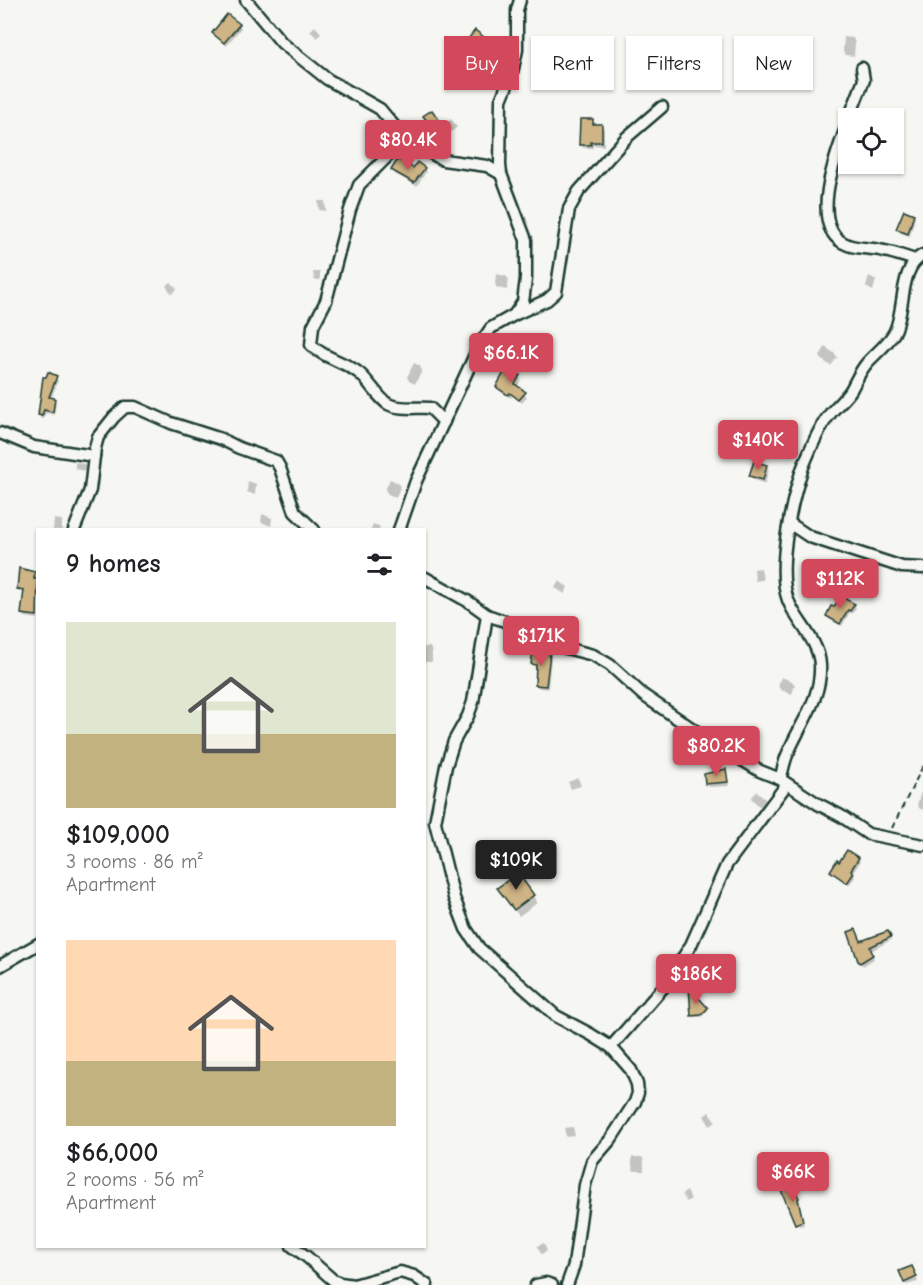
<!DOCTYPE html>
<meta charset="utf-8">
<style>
body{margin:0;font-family:"Comic Neue",sans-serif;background:#f6f6f6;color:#202124;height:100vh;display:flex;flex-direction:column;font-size:22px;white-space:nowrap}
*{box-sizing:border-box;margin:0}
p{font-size:20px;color:#757577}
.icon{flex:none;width:33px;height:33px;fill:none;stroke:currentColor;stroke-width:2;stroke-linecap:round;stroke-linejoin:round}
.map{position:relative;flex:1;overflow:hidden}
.panel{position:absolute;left:36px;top:528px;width:390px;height:720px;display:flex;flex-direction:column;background:#fff;border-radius:0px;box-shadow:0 2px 4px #0004}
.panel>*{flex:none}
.guide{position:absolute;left:444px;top:36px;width:388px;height:54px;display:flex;gap:12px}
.tools{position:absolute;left:838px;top:108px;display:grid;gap:12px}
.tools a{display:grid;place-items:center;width:66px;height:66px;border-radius:0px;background:#fff;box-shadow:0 2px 4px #0004;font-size:30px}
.price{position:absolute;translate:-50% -51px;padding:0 14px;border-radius:6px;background:#d1495b;color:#fff;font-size:20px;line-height:39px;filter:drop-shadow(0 2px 3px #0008)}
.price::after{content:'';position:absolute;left:50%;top:36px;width:18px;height:14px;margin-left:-9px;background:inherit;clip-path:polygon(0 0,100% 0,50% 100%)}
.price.on{background:#222;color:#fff}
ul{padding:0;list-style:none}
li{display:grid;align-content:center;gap:12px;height:318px;padding:0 30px}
li span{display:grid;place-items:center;height:186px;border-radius:0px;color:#555}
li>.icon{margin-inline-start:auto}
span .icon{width:108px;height:108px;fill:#fffc;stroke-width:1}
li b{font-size:26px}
h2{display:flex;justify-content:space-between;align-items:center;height:72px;padding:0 30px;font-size:26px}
.tag{padding:0 21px;border-radius:0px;background:#fff;box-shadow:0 2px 4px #0004;font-size:21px;line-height:54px}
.tag.on{background:#d1495b;color:#fff}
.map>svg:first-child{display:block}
.shadow{fill:#0003}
.building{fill:#cfb485;stroke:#1f3d34;stroke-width:1.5}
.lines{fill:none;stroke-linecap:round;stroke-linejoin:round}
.minor-casing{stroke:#1f3d34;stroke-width:15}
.path{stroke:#1f3d34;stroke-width:2;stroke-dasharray:6 4.5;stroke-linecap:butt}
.minor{stroke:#f6f6f2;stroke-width:10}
</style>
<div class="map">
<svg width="923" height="1285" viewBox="0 0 923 1285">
<rect width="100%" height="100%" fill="#f6f6f2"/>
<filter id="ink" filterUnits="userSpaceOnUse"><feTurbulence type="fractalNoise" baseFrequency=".0167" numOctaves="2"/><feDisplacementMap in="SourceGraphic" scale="12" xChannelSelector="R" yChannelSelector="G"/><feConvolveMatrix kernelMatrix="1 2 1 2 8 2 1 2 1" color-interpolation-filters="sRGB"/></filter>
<g filter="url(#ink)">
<g class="shadow">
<path d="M239,25L241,28L226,46L214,33Z"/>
<path d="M315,26L321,33L317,38L310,31Z"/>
<path d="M844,37L853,38L855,43L854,56L845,55L843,51Z"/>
<path d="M484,39L487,44L478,54L467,43Z"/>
<path d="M689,68L691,72L683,88L670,81L668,78Z"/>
<path d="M431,112L447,135L441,139L427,120Z"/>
<path d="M451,119L457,127L450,133L444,125Z"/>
<path d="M378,121L384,129L382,131L375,123Z"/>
<path d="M592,121L594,124L601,125L604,129V146L593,145V148H583L581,144Z"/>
<path d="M424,169L426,172L417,186L395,174L393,170Z"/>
<path d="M318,201H325L326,211L319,210Z"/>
<path d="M913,215L915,218L910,236L900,233L898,229Z"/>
<path d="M313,272H320V280H314Z"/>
<path d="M496,274L506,276L509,280L507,290L497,288L495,284Z"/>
<path d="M869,276L876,280L873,291L866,287Z"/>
<path d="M171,282L177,289L172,294L166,286Z"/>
<path d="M825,347L834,353L837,357L831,366L822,360L820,356Z"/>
<path d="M414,363L420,366L422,371L415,384L409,381L407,377Z"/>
<path d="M519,376L521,380L517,387L527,397L522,403L512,395L511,398L500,391L497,387Z"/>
<path d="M55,377L58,381L51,399L56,403L54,415L46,413L43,419H41L39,415Z"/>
<path d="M75,462L85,464V471L75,469Z"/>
<path d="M766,466L769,470L765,484L754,480L751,476Z"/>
<path d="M390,479L398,483L400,487L396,498L388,494L385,490Z"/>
<path d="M248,481L256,484L255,495L247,492Z"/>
<path d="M262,514L272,518L271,526L261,522Z"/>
<path d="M54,519L62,520V530H53Z"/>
<path d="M373,524L379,526L380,530H371Z"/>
<path d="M761,568L763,580L755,581L754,569Z"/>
<path d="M34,574L38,577V619L25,617L23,614L25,593L20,592L19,589Z"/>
<path d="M559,581L568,587L565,594L555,588Z"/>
<path d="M854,605L856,608L852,614L850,612L842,626L830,619L828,616Z"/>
<path d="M424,647H430L432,652V662H424Z"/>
<path d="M549,655L551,658L548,689L539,688L536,685L537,668L533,664Z"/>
<path d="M781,677L792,681L795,685L792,694L781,690L778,686Z"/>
<path d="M725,770L729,786L709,787L707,784Z"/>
<path d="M578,778L581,786L571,789L568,782Z"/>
<path d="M923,786V810L919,808L917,805Z"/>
<path d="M757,791L769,803L763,810L751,798Z"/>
<path d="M858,859L860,862L853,873L855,877L849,885L831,871Z"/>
<path d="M503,895L533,896L537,903L519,916Z"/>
<path d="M888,933L891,940L871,951L874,959L863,966L859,960L860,943Z"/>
<path d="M707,1009L708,1010L702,1017H693L692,1015Z"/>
<path d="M709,1112L716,1122L710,1126L704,1116Z"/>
<path d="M573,1127L575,1136L566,1137L564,1128Z"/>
<path d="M632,1157H642L644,1161V1171H634L632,1166Z"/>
<path d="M795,1190L800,1202L798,1203L804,1225L799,1226L797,1223Z"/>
<path d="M687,1191L691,1199L686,1202L682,1194Z"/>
<path d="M544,1243L547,1251L541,1254L537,1246Z"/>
<path d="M901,1272H914L918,1282L906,1285Z"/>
</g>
<g class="building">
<path d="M227,14L240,24L224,43L212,33Z"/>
<path d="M475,30L485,38L475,51L465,43Z"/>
<path d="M677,61L690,67L681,85L666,78Z"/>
<path d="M432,110L446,130L438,136L423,116Z"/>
<path d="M580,119H593V124H602V142H591V145H579Z"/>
<path d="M398,159L413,168L417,162L425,168L414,183L391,170Z"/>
<path d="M904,210L914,214L908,234L896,229Z"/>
<path d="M507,367L520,375L515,384L526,392L519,400L510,393L508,395L496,387Z"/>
<path d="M48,372L57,376L49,397L55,398L53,412L44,410L42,416L38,415L43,377H46Z"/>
<path d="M754,461L767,465L763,480L749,476Z"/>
<path d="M19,568L35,572L34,579H38L37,616L21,614L24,590L17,589Z"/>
<path d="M840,596L855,604L850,611L848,610L840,624L826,616L831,606L834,607Z"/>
<path d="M533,651L550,653L546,686L535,685L536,665L531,664Z"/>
<path d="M726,769L728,782L705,784L704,774Z"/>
<path d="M847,850L859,858L851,870L854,873L847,883L830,871L837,860L839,862Z"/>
<path d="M518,873L534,895L514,910L497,888Z"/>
<path d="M856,929L861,941L888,931L891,937L870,947L873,955L860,963L858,961L848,932Z"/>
<path d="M689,987L708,1008L701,1015L691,1016Z"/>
<path d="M793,1185L799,1198L798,1199L803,1221L795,1224L781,1190Z"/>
<path d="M912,1266L917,1277L904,1283L899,1271Z"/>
</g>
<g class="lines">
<g class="minor-casing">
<g id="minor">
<path d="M246,0L282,43L327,79L380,109L400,133L411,142L443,160L487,166L501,174"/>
<path d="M849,118L864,80L862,68"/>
<path d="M849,120C838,149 805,229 848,245C859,249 873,248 884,251C895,253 905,257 915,260"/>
<path d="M408,139L390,154L359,185L350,210L326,301L313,326L311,345C325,359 344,361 359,373C368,380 380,400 388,404C399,410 417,407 430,408L444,422"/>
<path d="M514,315L547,300L556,292L569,209L579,191L627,137L662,107"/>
<path d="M0,433L34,447L94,456"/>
<path d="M789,523L810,537L902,567L923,568"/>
<path d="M74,530L90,490L95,448L98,437L114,417L125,407H135L171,423L221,439L239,448L276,461L280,468L295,512L314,530"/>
<path d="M399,530L416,481L480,344L491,328L514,315L523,302L526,279V240L501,174L500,165L501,100L512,73L517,50V10L520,0"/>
<path d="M424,577L469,602L487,615L528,629L562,647L593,655L610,665L643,695L700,734L760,771L780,779L818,804L841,816L868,834L923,845"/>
<path d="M487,615L473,702L468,716L454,741L446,766L435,822L454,898L466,929L479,948L556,1016L590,1034L611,1047L631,1070L637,1084L638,1093L635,1102L611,1139L592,1161L585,1185L574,1265L567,1285"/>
<path d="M780,779C783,771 784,761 788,753C800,724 822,698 820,665C819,640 796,622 788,600C776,568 792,499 803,467C809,452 820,426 830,414C836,406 845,399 851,390C856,381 860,371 867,363C876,353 887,345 894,333C906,311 898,268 923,255"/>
<path d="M0,966L38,944"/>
<path d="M611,1047L667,983L691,945L727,864L787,784"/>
<path d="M292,1246L307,1257L333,1280L340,1283L354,1285L400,1272L414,1276L427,1285"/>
<path d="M536,1285L546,1283L552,1285"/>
</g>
</g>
<path class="path" d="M892,828L923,766"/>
<use href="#minor" class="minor"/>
</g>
</g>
</svg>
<div class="tools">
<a><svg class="icon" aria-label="locate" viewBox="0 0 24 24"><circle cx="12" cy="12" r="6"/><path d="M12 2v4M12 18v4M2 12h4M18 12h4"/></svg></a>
</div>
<b class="price" style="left:408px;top:171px">$80.4K</b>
<b class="price" style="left:511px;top:384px">$66.1K</b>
<b class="price" style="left:758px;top:471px">$140K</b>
<b class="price" style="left:840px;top:610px">$112K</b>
<b class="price" style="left:541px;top:667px">$171K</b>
<b class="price" style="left:716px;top:777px">$80.2K</b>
<b class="price on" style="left:516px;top:891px">$109K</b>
<b class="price" style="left:696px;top:1005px">$186K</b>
<b class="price" style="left:793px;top:1203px">$66K</b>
<div class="guide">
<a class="tag on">Buy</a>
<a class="tag">Rent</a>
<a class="tag">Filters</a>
<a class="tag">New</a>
</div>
<section class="panel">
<h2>9 homes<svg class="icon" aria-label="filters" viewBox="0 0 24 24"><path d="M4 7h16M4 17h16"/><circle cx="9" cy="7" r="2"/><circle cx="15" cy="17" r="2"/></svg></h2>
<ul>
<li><span style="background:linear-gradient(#dfe7d0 60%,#c2b280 0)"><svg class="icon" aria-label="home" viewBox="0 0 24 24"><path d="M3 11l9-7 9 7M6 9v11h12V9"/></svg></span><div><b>$109,000</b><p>3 rooms · 86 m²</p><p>Apartment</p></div></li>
<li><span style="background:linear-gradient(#ffd9b3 65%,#c2b280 0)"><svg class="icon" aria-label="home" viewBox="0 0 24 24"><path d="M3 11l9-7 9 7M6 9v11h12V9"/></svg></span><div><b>$66,000</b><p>2 rooms · 56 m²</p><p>Apartment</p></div></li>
</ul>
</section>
</div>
